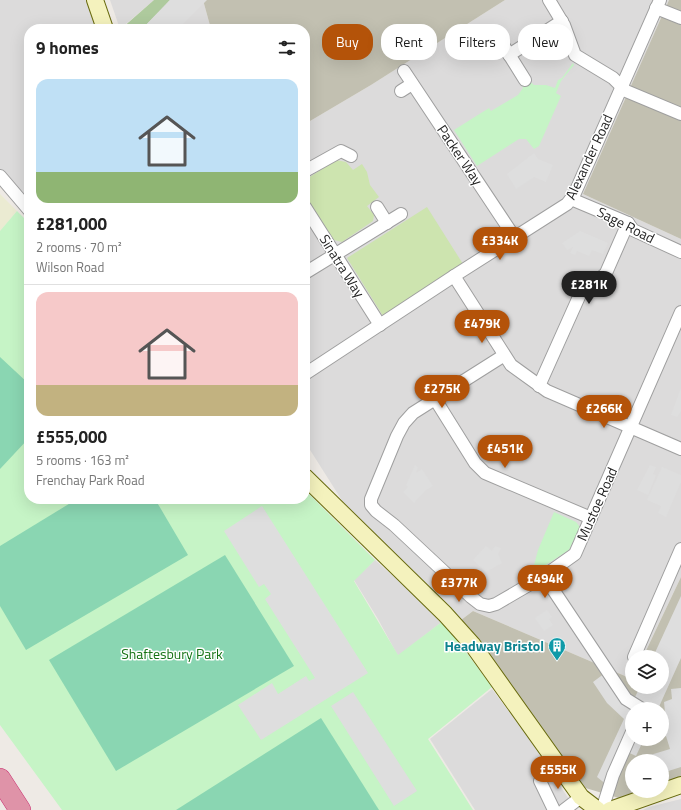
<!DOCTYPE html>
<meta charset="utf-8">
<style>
body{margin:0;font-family:"Titillium Web",sans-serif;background:#f2f2f2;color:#222;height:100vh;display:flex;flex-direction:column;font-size:15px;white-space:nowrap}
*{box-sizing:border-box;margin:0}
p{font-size:13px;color:#767676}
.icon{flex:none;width:22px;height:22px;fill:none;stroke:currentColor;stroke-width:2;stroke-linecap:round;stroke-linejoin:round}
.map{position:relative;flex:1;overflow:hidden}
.details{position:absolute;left:24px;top:24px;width:286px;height:480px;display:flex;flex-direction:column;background:#fff;border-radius:16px;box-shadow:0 4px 16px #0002}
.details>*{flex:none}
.top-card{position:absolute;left:322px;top:24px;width:299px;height:36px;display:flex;gap:8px}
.buttons{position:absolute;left:625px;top:650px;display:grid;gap:8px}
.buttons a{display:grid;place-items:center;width:44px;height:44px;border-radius:50%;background:#fff;box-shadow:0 4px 16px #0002;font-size:20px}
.price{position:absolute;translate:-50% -34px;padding:0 9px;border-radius:14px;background:#b45309;color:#fff;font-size:13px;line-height:26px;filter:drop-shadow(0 1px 2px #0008)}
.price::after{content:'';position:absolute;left:50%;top:24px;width:12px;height:9px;margin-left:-6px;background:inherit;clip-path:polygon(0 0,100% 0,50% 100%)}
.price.selected{background:#222;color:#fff}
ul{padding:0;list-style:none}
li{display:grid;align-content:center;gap:8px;height:212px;padding:0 12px}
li+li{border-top:1px solid #e0e0e0}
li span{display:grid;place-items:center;height:124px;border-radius:12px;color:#555}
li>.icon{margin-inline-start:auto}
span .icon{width:72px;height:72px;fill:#fffc;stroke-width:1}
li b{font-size:17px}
h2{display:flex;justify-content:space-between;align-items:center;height:48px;padding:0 12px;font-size:17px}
.pill{padding:0 14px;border-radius:16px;background:#fff;box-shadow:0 4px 16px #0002;font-size:14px;line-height:36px}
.pill.selected{background:#b45309;color:#fff}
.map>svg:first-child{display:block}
.residential{fill:#dcdbdb}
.construction{fill:#c2c0b1;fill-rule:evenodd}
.farmland{fill:#ebebd2}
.grass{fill:#cde4af}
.forest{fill:#aeca9d}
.park{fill:#c6f4c6}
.pitch{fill:#8ad6b2}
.parking{fill:#dedede}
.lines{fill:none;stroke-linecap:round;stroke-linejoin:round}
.street-casing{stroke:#9f9f9f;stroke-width:14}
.secondary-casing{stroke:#696b0f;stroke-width:18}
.highway-casing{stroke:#ca3474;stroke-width:22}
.street{stroke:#fff;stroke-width:12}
.secondary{stroke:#f4f2bd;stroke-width:16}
.highway{stroke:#df93a8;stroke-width:21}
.labels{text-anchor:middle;stroke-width:3;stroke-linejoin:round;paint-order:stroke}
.street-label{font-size:14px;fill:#1e1e1e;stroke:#fff}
.culture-label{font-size:14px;font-weight:bold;fill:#0d838f;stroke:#fff;text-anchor:end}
.park-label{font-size:14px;fill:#157315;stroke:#fff}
</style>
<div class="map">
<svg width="681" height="810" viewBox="0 0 681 810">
<rect width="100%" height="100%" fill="#eeeae5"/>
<g class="residential">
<path d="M0,0H91L98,29H29V205L0,170Z"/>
<path d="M110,0H154L120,29Z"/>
<path d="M171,0H203L211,29H131Z"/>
<path d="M505,0H669L583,194L681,239V577L643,657H632V679L473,611L461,620L343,502L305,442V124L371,85Z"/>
<path d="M375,560L443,621L398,656L378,619L354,580Z"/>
<path d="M492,689L530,740L576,810H475L430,739Z"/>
<path d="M681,799V810H643L649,807Z"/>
</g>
<g class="construction">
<path d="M203,0H505L371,85L305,124V29H211Z"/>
<path d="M669,0H681V239L583,194Z"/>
<path d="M681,577V780L662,786V761H632V791H646L622,799L579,786L505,676L461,620L473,611L632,679V687H662V657H643ZM632,709H662V739H632Z"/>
</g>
<path class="farmland" d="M0,194L17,211L0,231Z"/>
<g class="grass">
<path d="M336,160L346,162L353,170L362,164L367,172L370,185L379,197L367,206L374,215L373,221L342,242L334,240L305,195V180Z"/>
<path d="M427,207L463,264L383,316L347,258Z"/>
</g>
<path class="forest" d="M154,0H170L142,29H121Z"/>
<g class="park">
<path d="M573,63L574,65L561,81L556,93L561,96L539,146L534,149L526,139H519L477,166L454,130L489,108L491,111L518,95L523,88L521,83L527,79L534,85H546L555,88L558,80L562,78Z"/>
<path d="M17,211L29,223V499H305V490L375,560L354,581L398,655L443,621L492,687L428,739L473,810H62L0,725V231Z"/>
<path d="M554,512L576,522L580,527L569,550L538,570L534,565L538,550Z"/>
</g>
<g class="pitch">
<path d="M0,357L29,384V438L0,469Z"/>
<path d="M77,499H155L188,555L26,650L0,606V546Z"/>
<path d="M225,555L294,666L116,771L49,660Z"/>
<path d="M321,718L379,810H176Z"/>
</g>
<g class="parking">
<path d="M170,0H207L178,29H142Z"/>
<path d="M534,153L538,159L553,165L546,182L534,177L516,189L507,174Z"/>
<path d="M580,231L608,243L603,254L592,250L589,256L577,251L575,255L570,253L573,247L567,250L562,243Z"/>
<path d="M681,388V411L677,417L671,415Z"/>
<path d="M415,465L418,467L416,473L422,469L433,486L426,490L414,503L403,492L408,487L406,485Z"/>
<path d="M650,465L656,467L653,474L656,475L648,495L637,490Z"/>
<path d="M662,467L681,475V482L666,517L658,513L661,506L647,500Z"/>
<path d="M262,506L368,673L261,740L238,705L272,683L278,694L306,676L309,681L315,678L265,599L271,594L264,584L259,587L224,531Z"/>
<path d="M486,546L492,551L495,546L501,548L498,554L502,563L486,572L473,560Z"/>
<path d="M681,596V658L658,709H632V739H644L636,756L623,750L607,785L597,777L624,719L607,703L593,682L605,673L631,705L640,687H662V657H653Z"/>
<path d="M547,610L552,617L549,619L553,625L544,631L535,618Z"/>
<path d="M681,688V767L662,773V761H645L647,756L670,749L666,736L662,737V724L666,723L664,702L672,699L671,689Z"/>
<path d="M353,692L417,791L394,806L331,706Z"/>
</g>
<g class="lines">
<g class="street-casing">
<g id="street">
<path d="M549,0L564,25L575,55L613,78L626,91L681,114"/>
<path d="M656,8L681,18"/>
<path d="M500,40L525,80"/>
<path d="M509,55L562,21"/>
<path d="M404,71L515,238"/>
<path d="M401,91L412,84"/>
<path d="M305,171L341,151L351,156"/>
<path d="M0,176L29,210"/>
<path d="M571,199L628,223L633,230L681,252"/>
<path d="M305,207L380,325"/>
<path d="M377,207L387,223"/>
<path d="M305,273L401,214"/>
<path d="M454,276L511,365L547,391L681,449"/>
<path d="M503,356L413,413L404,423L397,436L371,499V505L376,511L394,525L471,597L480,604L489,606L496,604L544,576L575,554L681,312"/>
<path d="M305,374L454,276L567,204L574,195L660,0"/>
<path d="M539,386L582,290C589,282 599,281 606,273L628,223"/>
<path d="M435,399L475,463L485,473L591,518"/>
<path d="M544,576L626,699L642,709"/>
<path d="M634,657L681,549"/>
<path d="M540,781L554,810"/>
<path d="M564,810L581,797"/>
<path d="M602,810L613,775L632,732"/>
</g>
</g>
<g class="secondary-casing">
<g id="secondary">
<path d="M95,0L105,29"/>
<path d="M305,477L445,614L472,644L581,797L598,810"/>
<path d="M610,810L681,785"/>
</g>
</g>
<g class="highway-casing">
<path id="highway" d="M0,779L20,810"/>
</g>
<use href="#street" class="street"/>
<use href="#secondary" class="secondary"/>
<use href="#highway" class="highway"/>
</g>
<defs>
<g id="building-pin" transform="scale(0.9)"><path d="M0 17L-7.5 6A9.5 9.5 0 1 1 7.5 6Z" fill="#0f9aa8" stroke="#fff"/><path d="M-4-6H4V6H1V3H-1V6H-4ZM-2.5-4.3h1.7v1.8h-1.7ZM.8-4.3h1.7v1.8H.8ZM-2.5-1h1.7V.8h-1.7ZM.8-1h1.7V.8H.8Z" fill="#fff"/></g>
</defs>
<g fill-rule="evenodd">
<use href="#building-pin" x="557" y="646"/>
</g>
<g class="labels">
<g class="street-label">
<text transform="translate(460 155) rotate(56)" y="5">Packer Way</text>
<text transform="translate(589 157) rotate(-65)" y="5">Alexander Road</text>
<text transform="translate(626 225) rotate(27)" y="5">Sage Road</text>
<text transform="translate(342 266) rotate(58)" y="5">Sinatra Way</text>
<text transform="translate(597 504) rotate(-66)" y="5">Mustoe Road</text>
</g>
<g class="culture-label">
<text x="544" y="651">Headway Bristol</text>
</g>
<g class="park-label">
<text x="172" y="659">Shaftesbury Park</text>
</g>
</g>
</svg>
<div class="buttons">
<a><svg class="icon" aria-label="layers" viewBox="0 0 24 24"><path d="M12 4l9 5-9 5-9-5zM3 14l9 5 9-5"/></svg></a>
<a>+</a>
<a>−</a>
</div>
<b class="price" style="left:500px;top:261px">£334K</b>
<b class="price selected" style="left:589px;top:305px">£281K</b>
<b class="price" style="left:482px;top:344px">£479K</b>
<b class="price" style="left:442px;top:409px">£275K</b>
<b class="price" style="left:604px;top:429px">£266K</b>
<b class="price" style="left:505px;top:469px">£451K</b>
<b class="price" style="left:545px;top:599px">£494K</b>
<b class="price" style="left:459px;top:603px">£377K</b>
<b class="price" style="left:558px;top:790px">£555K</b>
<div class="top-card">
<a class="pill selected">Buy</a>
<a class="pill">Rent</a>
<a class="pill">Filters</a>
<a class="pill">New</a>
</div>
<section class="details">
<h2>9 homes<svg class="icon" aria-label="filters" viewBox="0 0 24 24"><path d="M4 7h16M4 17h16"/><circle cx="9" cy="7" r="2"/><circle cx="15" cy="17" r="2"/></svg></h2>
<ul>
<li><span style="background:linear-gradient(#bfe0f5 75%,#8fb573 0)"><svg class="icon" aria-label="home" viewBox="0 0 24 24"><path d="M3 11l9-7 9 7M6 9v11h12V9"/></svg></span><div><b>£281,000</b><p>2 rooms · 70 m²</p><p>Wilson Road</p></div></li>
<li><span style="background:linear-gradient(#f6c9c9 75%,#c2b280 0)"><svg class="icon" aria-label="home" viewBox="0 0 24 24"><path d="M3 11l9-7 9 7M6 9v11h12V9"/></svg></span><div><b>£555,000</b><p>5 rooms · 163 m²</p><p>Frenchay Park Road</p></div></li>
</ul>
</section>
</div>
